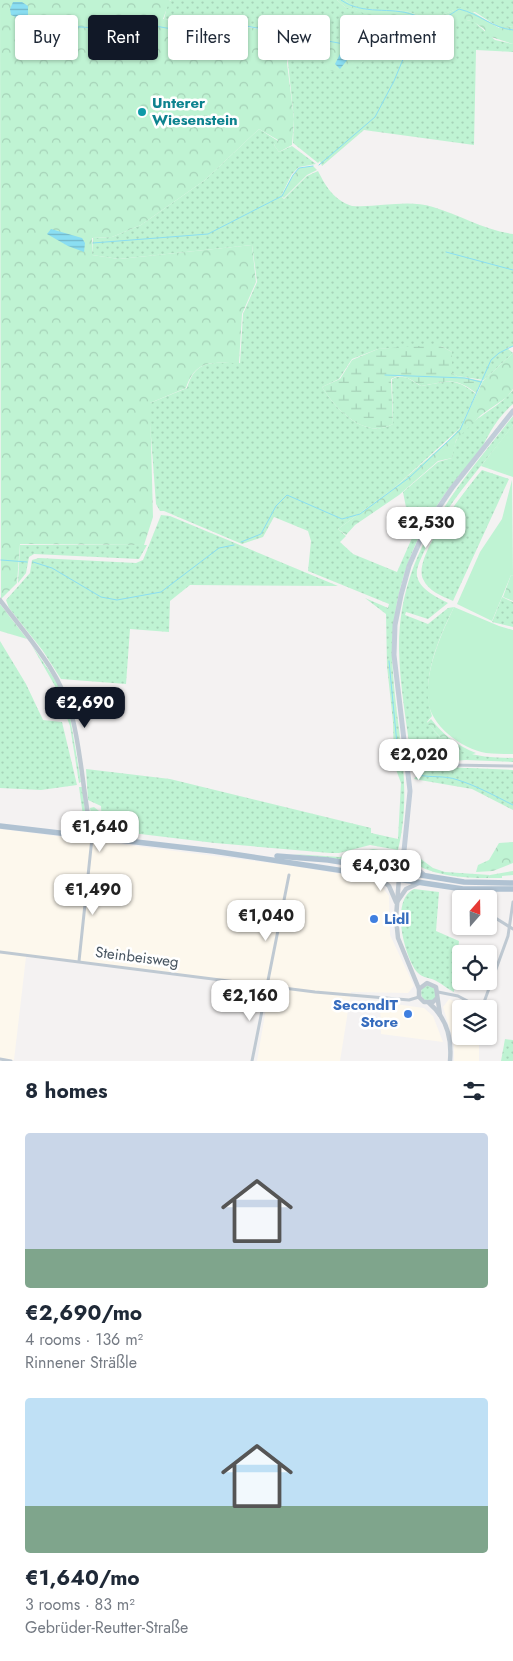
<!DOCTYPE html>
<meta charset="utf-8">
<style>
body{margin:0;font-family:Jost,sans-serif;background:#f6f6f7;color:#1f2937;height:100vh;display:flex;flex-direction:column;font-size:19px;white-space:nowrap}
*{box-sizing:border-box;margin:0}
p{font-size:16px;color:#747a83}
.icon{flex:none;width:28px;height:28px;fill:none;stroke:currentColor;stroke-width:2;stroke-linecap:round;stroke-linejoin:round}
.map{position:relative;height:1061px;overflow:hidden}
.sheet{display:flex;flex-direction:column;background:#fff;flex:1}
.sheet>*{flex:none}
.top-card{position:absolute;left:15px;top:15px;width:484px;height:45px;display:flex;gap:10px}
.needle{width:32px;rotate:20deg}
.controls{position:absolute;left:452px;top:890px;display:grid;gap:10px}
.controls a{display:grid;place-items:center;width:45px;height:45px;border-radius:5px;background:#fff;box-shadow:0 1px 4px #0004;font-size:25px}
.price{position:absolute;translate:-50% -42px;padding:0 11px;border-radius:10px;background:#fff;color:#222;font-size:16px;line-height:32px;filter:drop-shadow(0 1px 2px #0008)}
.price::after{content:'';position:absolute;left:50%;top:30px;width:15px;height:11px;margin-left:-8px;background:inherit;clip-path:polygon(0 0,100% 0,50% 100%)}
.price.on{background:#111827;color:#fff}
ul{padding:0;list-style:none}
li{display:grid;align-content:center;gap:10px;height:265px;padding:0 25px}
li span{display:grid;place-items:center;height:155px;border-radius:5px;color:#555}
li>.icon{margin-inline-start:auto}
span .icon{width:90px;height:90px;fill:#fffc;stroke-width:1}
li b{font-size:21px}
h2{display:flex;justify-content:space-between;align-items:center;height:60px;padding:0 25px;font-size:21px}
.tag{padding:0 18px;border-radius:5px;background:#fff;box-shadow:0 1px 4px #0004;font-size:18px;line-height:45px}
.tag.on{background:#111827;color:#fff}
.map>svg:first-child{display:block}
.commercial{fill:#fdf8ed}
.grass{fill:url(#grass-dots)}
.forest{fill:url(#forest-crowns)}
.wetland{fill:url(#wetland-marsh)}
.garden{fill:#bff3d3}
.water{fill:url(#water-rules)}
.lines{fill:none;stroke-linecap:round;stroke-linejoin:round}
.stream{stroke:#8adef2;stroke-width:1}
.minor{stroke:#bfc9d2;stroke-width:3}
.tertiary{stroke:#bfc9d2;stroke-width:4.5}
.secondary{stroke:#c2cdd9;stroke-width:5}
.primary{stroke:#b0c2d2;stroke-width:5.5}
.culture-dot{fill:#0f9aa8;stroke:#fff;stroke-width:2}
.shop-dot{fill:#3f7fe0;stroke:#fff;stroke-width:2}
.labels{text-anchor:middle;stroke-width:5;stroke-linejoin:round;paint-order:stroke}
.culture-label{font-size:15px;font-weight:bold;fill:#0d838f;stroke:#fff;text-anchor:start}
.shop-label{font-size:15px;font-weight:bold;fill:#366cbe;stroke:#fff;text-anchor:start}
.street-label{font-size:15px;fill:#485561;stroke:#fff}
</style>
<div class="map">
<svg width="513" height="1061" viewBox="0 0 513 1061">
<defs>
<pattern id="grass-dots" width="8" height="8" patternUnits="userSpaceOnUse" patternTransform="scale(1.25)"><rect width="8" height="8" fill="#bff3d3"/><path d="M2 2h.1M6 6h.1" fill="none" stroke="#a6d2b8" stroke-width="1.8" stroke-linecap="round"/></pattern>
<pattern id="forest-crowns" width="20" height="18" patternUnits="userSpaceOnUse" patternTransform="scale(1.25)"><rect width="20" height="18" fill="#bff3d3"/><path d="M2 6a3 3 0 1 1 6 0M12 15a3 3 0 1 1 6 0" fill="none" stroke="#a6d2b8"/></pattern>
<pattern id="wetland-marsh" width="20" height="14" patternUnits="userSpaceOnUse" patternTransform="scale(1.25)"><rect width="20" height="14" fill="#bff3d3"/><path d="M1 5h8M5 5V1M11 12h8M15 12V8" fill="none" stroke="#a6d2b8"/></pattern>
<pattern id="water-rules" width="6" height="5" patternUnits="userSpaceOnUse" patternTransform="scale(1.25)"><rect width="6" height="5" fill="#8adef2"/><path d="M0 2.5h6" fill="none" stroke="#73b7c7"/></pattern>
</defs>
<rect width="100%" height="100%" fill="#f4f2f2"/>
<g class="commercial">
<path d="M0,829L286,865L372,879L379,883L389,896L390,935L414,986L408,993L351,992L340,1061H257L270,985L26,957L14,1060L0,1058Z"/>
<path d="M449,999L471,1009H461V1036H479V1061H454V1042L443,1007Z"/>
<path d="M380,1002L424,1008L433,1016L443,1042L381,1034Z"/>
</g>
<g class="grass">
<path d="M171,0H337L345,7L386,19L347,42L313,41L325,44V67L372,52H398L415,29L443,27L460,19L473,21L495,40L513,44V52L476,50L474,145L364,130L322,166L320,161L318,163L293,143L294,119L288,63L291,34L235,24L205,27L199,23L164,19L168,2Z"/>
<path d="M345,0H513V26L500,28L475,12L454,10L431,20C422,17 413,12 404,11C387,8 358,15 345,0Z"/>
<path d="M259,129L278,141L274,145L279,152L292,146L316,164L299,167L292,174L281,196L284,199L307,176L318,171C326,187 334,200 352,206C379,208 406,199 433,207C460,215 484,230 513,234V346L507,348L513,353L484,380L457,376L452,373V352L441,346L378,349L352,359L339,379L322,387C336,409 364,440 393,424L392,379C403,373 411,380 421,386C447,382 454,376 476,394L460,428L447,440L393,489L338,529L346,536L340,542L353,554L397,572L412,538L403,492L438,462L452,458C453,452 454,444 457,439C471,418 498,409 513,390V404C499,416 490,431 483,446C477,458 454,481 445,494C407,546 388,608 393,673C397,734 413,789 398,850L370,845L339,853H330L215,843L107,830L102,826L101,806L88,800L86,769L170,779L371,828V833L398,839L401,783L394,764L393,722L387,666L386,614L365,598L388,608L389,604L308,571L311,541L308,531L274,517L263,537L242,544L164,511H160L156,504L150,423V403L187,388C196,358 213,363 240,363L243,314L257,282L252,245L119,259L92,255L93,238L112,237L141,225L205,180Z"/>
<path d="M513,416V425C482,468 444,504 423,554C420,561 416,568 417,576C420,590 437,597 448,603L428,619L406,612L405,615L428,624L448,608L454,607C438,640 420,680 432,716L427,722C452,755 474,757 513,758V762L466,760L412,764C407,726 400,688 399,650C398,552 456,489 513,416Z"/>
<path d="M482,470L509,479L453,601C442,596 428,591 423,579C412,557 467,488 482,470Z"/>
<path d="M161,515L170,516L338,586L190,585L170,601L169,632L130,629L126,684L61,679L43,651L9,608L6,600L30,573L32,560L39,558L136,563L143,560Z"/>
<path d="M20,545H147L139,559L34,554L29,557L26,573L18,583Z"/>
<path d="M502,597L513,602V627L492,622Z"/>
<path d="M0,641L26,684L43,720L62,722L77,785L41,790L0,788Z"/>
<path d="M31,644L60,687L69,711L81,782L79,783L70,726L55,686Z"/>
<path d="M470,768L513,770V810L472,789L414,779C426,763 452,768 470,768Z"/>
<path d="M79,787H82L87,824L84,823Z"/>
<path d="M94,807L99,811L98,825L93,824L90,808Z"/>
<path d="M373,849L396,853L385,864L378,865L293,854L340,857Z"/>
<path d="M410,851L433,868L445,872L490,875L488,878C467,878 423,876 410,858Z"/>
<path d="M414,889L439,892L436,931L459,941L454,992C447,989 444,985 438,982C431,977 423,979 417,972C404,955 390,900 414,889Z"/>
<circle cx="429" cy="993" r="8"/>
<path d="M505,1039L513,1040V1061H501Z"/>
</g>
<g class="forest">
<path d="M0,0H170L163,19L198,23L205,28L234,25L291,34L287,63L294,119L292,145L279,152L274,145L278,140L259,129L205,180L141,225L112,237L92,238V255L119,259L252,245L256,282L242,314L239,363C213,363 196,358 186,388L150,403L153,517L144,545L20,544L17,583L1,599Z"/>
<path d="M337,0H345C359,15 386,8 404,11C413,12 422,17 431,20L463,6L499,28L513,26V44L485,35V30C463,13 466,22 444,27C435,29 425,27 415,29L398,52H372C368,61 351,70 341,72C335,73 330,70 325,68V44L313,41V36L347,42L385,20L345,7Z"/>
<path d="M313,166L317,170L307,175L284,198L281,196L293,175L299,168Z"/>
<path d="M513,353V389L507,397L481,415L456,440L452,458L438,461L399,495L355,525L346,535L338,529L393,489L448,441L460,428L483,381Z"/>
<path d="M511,575L513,576V601L503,597Z"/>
<path d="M0,604L27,639L0,631Z"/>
<path d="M431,719C443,735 458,746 476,753L470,755L448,745L427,723Z"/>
<path d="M513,842V863L493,871L476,872L478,865L489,860L499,843Z"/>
<path d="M513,871V875L502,876V878H488L490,875Z"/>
</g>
<path class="wetland" d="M418,346H441L452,352V373L457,376L483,381L476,393C454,376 447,382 421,386C412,380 401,372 391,379L393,424C364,440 336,409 322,387L340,379L352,360L378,349Z"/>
<g class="garden">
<path d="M513,425V477L481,466Z"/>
<path d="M512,480L513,576L511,575L492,621L457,604L480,552L502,519Z"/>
<path d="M454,607L499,626L513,630V754C504,754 495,754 486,753C462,749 429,725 428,699C426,667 441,635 454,607Z"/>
</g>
<g class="water">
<path d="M13,2H22L28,6V22L11,15L10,9Z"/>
<path d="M341,52H345L348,59L340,69L335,64Z"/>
<path d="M51,229L82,238L85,243L84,252L68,246L47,234Z"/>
</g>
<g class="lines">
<g class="stream">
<path d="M28,22L31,23"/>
<path d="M37,24L95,28L132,24"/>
<path d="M144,24L172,29L235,24L344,44L385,36L414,15C437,24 439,22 459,9C480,14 492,28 513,30"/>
<path d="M319,165L375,117L394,81L416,28L414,15C390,6 364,16 341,0"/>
<path d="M93,243L208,234L282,196L293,175L299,168L313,166"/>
<path d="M446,252L513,270"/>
<path d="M385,375L465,378L481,382"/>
<path d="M241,542L261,534L276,506L287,495L342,519L360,514L410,477L460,430L491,360L499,353L513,346"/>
<path d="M1,560L27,562"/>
<path d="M33,562L52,568L101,597L117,600L161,592L219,548L234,545"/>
<path d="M389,661L399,765L403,770"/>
<path d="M419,775C431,778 444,775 458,780C477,786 495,796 513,805"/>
</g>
<g class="minor">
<path d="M408,767L450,765L513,766"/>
<path d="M489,914L513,929"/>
<path d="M0,952L315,992L409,1000L419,997"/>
<path d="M79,961L92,838"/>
<path d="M438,992L458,996L479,1007L483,1005L508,936L513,902"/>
<path d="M0,1059L11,1061"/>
<path d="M252,1061L289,875"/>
</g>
<g class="tertiary">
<path d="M0,600C27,636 60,671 72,716C82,755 83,796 92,836"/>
<path d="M377,876L389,886L396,902"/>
<path d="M399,878L396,918L398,938L419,989"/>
<path d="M397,902L406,889L419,883"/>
<path d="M437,998L433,1002H424L419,997V989L427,983L436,987L440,1015"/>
<path d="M429,1003C447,1018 452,1039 450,1061"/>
</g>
<g class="secondary">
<path d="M401,867L403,855"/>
<path d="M383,869L404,851"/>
<path d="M423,874L409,863L404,851L410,791L394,655L395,625L401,595L409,566L427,525L452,488L513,411"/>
</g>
<g class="primary">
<path d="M0,826L213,851L463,889H513"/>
<path d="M277,856L328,860L464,882L513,883"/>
</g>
</g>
<circle class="culture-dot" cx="142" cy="112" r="5"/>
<g class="shop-dot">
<circle cx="374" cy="919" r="5"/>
<circle cx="408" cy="1014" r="5"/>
</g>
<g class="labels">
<g class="culture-label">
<text x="152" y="108">Unterer<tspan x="152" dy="17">Wiesenstein</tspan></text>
</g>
<g class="shop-label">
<text x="384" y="924">Lidl</text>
<text x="398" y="1010" text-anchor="end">SecondIT<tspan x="398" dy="17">Store</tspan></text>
</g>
<g class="street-label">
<text transform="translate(137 957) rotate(7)" y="5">Steinbeisweg</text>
</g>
</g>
</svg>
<div class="controls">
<a><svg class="needle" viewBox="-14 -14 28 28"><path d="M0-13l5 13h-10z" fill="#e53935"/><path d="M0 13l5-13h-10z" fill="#747a83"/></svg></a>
<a><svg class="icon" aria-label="locate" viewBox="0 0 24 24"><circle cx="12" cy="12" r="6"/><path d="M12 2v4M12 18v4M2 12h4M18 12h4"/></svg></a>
<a><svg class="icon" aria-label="layers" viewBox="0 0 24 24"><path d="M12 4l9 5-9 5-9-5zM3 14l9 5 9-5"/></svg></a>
</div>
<b class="price" style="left:426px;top:549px">€2,530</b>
<b class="price on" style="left:85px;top:729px">€2,690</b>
<b class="price" style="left:419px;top:781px">€2,020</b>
<b class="price" style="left:100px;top:853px">€1,640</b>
<b class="price" style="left:381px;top:892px">€4,030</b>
<b class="price" style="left:93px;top:916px">€1,490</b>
<b class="price" style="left:266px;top:942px">€1,040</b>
<b class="price" style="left:250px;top:1022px">€2,160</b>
<div class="top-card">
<a class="tag">Buy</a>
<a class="tag on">Rent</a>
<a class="tag">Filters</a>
<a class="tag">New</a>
<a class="tag">Apartment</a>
</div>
</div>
<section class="sheet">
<h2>8 homes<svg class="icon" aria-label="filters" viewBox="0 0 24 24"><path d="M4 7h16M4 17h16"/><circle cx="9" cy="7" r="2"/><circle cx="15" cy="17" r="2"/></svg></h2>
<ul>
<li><span style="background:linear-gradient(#c9d6e8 75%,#7fa58c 0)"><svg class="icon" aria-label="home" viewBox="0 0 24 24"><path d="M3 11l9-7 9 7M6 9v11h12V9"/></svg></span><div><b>€2,690/mo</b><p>4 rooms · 136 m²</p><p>Rinnener Sträßle</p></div></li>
<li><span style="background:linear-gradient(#bfe0f5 70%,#7fa58c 0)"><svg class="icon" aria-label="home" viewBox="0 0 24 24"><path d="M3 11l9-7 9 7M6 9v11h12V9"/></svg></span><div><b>€1,640/mo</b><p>3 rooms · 83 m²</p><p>Gebrüder-Reutter-Straße</p></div></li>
</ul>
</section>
